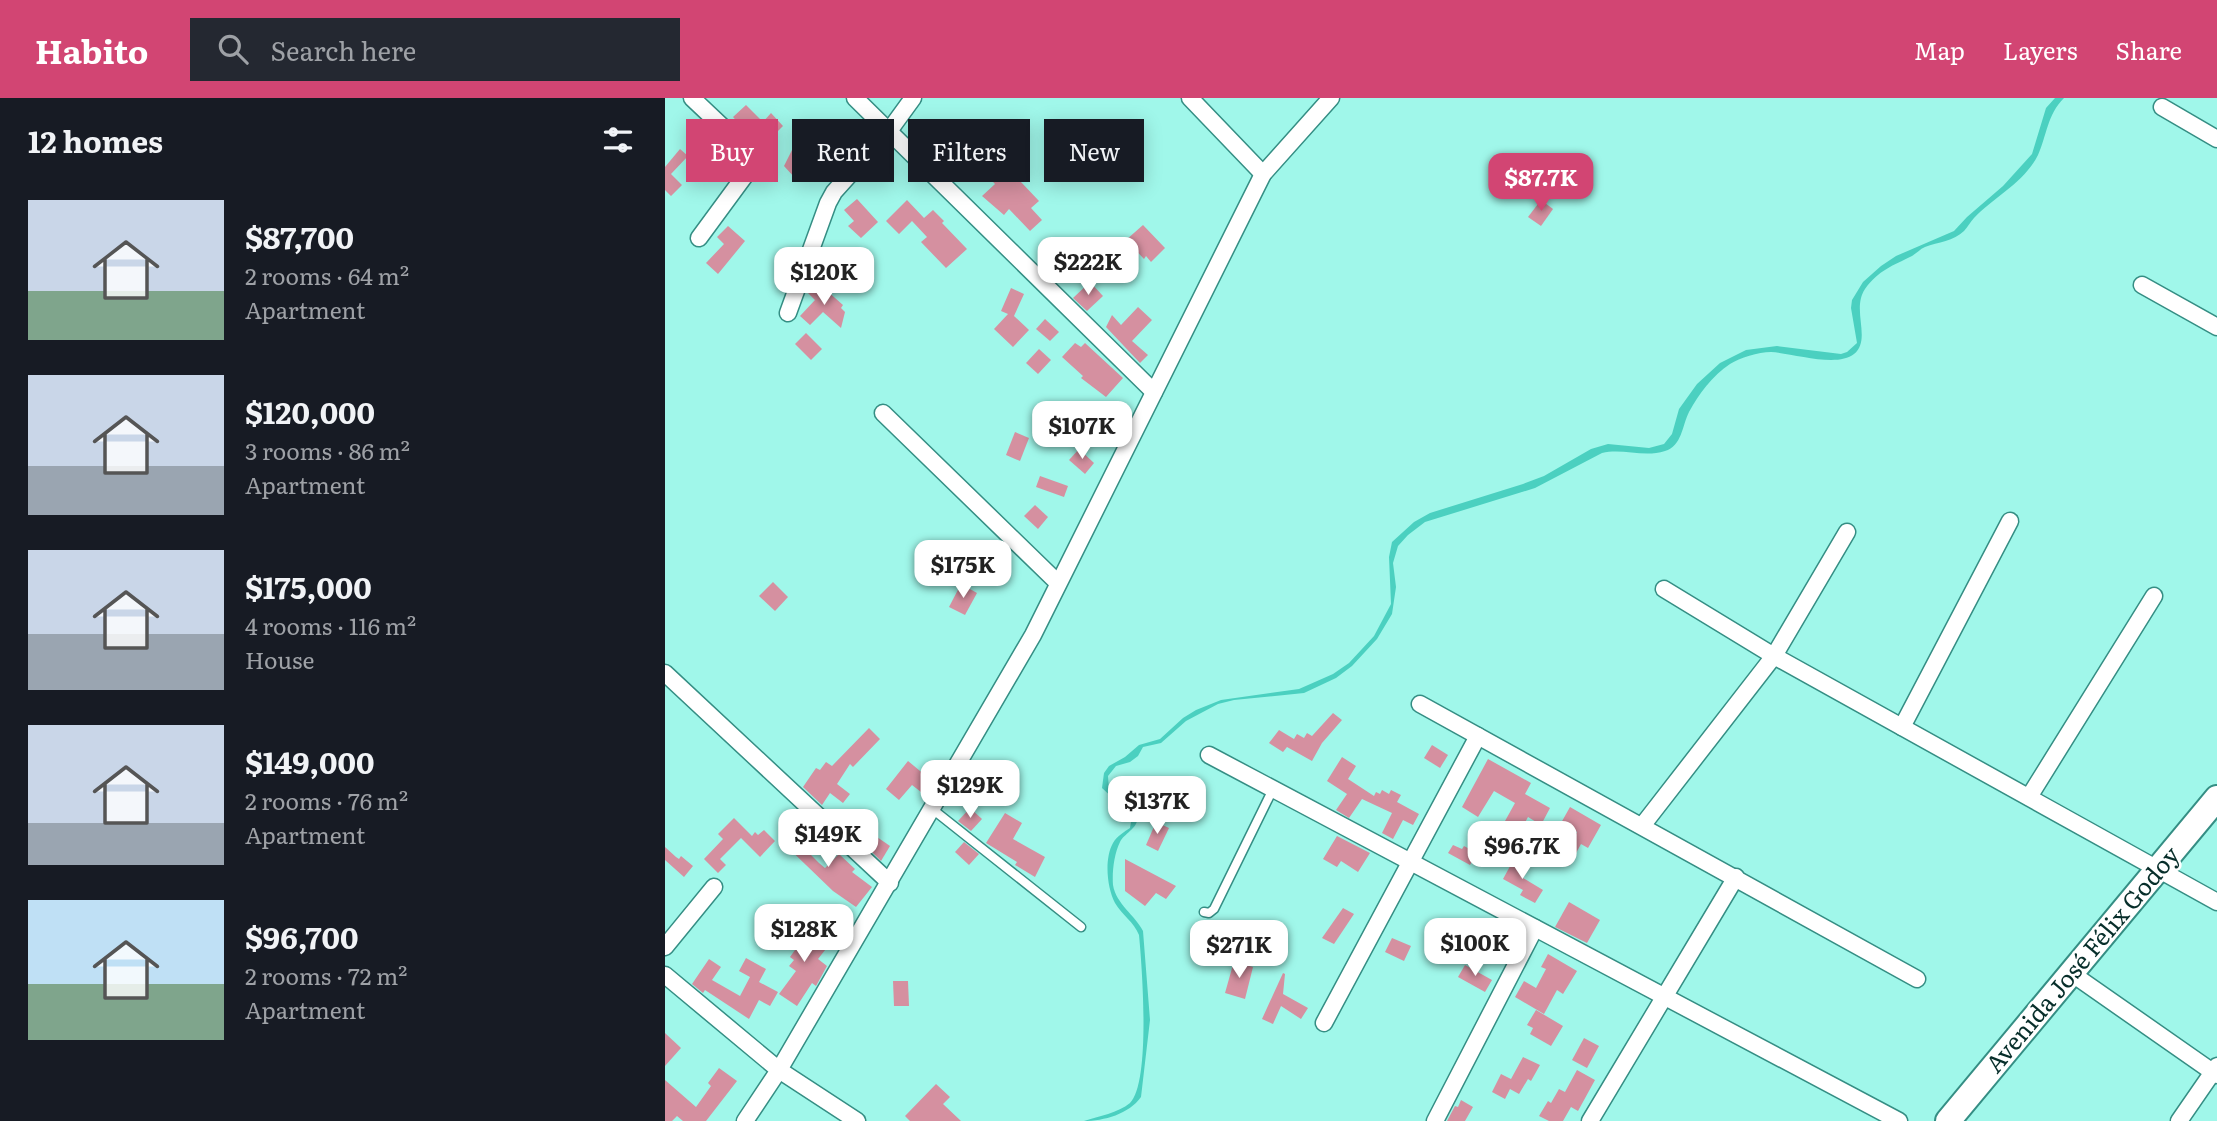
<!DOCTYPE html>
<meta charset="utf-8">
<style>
body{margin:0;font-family:Literata,serif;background:#242831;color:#f1f3f6;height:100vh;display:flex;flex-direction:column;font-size:26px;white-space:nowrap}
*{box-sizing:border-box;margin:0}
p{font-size:23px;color:#9ea1a6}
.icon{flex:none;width:38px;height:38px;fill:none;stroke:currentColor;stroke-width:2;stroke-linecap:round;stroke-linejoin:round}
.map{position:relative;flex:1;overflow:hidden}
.details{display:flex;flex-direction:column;background:#171b24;width:665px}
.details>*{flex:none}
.hud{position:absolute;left:21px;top:21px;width:665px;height:63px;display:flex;gap:14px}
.price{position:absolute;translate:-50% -60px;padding:0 16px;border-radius:14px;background:#fff;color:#222;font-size:23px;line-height:46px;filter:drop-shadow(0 2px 4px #0008)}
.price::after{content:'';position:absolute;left:50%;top:42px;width:21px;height:16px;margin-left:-10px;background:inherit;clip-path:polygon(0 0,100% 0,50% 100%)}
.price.on{background:#d24573;color:#fff}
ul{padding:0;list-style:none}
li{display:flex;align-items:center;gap:21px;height:175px;padding:0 28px}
li span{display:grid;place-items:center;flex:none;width:196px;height:140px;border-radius:0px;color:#555}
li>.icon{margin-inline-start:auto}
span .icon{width:84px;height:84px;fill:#fffc;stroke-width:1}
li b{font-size:30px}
h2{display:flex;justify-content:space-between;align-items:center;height:84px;padding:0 28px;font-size:30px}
.tag{padding:0 24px;border-radius:0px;background:#171b24;box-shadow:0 4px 18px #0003;font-size:24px;line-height:63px}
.tag.on{background:#d24573;color:#fff}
header{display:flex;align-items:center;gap:42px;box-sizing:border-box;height:98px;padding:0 35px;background:#d24573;color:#fff}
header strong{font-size:33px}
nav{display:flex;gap:38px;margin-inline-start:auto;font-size:24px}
.search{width:490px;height:63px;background:#242831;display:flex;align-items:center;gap:18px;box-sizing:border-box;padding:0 24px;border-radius:0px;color:#9ea1a6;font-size:26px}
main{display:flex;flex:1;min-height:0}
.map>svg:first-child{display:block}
.water{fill:#4bd0c0}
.building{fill:#d590a0}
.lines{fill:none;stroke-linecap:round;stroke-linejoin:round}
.lane-casing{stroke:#358e84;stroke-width:11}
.street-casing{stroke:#358e84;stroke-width:19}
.primary-casing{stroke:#358e84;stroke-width:28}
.lane{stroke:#fff;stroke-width:8}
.street{stroke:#fff;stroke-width:16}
.primary{stroke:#fff;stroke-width:24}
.labels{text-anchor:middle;stroke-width:5;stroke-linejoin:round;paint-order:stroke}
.street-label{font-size:24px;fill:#072e2a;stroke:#fff}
</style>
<header>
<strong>Habito</strong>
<div class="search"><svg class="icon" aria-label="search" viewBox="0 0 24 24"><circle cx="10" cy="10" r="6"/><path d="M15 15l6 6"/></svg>Search here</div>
<nav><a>Map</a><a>Layers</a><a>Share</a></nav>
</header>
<main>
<section class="details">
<h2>12 homes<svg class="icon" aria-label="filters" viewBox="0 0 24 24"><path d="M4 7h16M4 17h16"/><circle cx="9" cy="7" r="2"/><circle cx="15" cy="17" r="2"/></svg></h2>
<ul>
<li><span style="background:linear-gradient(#c9d6e8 65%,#7fa58c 0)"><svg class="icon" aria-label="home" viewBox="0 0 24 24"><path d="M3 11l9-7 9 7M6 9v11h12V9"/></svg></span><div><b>$87,700</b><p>2 rooms · 64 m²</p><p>Apartment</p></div></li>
<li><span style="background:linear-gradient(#c9d6e8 65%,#9aa5b1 0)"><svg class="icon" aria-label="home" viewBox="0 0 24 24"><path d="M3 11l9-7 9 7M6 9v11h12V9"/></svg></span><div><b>$120,000</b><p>3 rooms · 86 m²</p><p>Apartment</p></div></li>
<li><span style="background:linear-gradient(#c9d6e8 60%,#9aa5b1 0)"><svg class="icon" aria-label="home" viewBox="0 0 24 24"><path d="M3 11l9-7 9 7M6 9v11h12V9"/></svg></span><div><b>$175,000</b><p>4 rooms · 116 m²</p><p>House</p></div></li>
<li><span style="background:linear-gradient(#c9d6e8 70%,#9aa5b1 0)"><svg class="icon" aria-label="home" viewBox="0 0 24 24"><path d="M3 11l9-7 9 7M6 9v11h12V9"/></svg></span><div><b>$149,000</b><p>2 rooms · 76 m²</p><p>Apartment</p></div></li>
<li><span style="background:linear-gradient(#bfe0f5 60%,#7fa58c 0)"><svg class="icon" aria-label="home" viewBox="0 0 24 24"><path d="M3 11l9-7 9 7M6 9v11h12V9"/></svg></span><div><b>$96,700</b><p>2 rooms · 72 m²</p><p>Apartment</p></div></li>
</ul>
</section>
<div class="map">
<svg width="1552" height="1023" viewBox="0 0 1552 1023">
<rect width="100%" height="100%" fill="#a0f7ea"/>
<path class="water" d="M1390,0H1399C1382,17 1382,37 1373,57C1359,85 1329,99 1309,120C1305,124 1303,129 1299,133C1289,143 1273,144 1260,149C1255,151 1252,155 1247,158C1227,168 1214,172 1200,191C1186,212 1207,241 1189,256C1172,270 1127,255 1106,254C1093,254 1075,260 1065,266C1047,278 1034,296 1024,314C1017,328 1017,348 1000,353C979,360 958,350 937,355L870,390L760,424L743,437L733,448L728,465L731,489L727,516L712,541L687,568L671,580L639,595L569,602L553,606L521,623L496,645L478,649L473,658L465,664L451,668L443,678L444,692C451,698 465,705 470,713C479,728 460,734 455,744C449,756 447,774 448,787C451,806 470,817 478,833L485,922L476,999C464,1016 439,1023 419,1023C434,1018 453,1015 465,1005C486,984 477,868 474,837C469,824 457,817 450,805C442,790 439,761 448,745C452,738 459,734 465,730L467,718L437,690L439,675L444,668L460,659L474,647L495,641L518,620L531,612L556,602L634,591L668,576L684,565L709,538L726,506L724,459L727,444L749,424L765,415L858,386L879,378L926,351L943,346L984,350L999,346L1007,336L1014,311L1032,286L1055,265L1081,252L1112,248L1176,256L1182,254L1192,245L1186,210L1187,202L1198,184L1216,168L1231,158L1289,133L1302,119L1338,88L1367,56L1381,10Z"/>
<g class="building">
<path d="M81,7L98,24L106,15L118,28L95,51L77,33L79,31L68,19Z"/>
<path d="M180,30L196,46L185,57L169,41Z"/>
<path d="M313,39L374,103L366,110L377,122L365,133L344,111L339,117L317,98L330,86L312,67L301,77L287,63Z"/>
<path d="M137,40L145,50L143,52L146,57L134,68L138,73L130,80L119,68L132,42L134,44Z"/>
<path d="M46,43L68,63L57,74L53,70L49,74L32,58Z"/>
<path d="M435,48L449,62L437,72L424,58Z"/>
<path d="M15,51L23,58L6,76L17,87L6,98L0,92V69Z"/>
<path d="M192,101L213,124L196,140L183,128L189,123L179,112Z"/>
<path d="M242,102L259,120L268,112L279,123L277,125L302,151L281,170L256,144L262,139L247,123L234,136L221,123Z"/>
<path d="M876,102L888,111L876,128L863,119Z"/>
<path d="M478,127L500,150L486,164L481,158L479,161L461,142Z"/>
<path d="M63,128L80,143L53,176L41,165L59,146L52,139Z"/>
<path d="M425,184L438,198L422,213L408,200Z"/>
<path d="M153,185L178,207L176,210L180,214L176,230L158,214L145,227L135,218L150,202L143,195Z"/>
<path d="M346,190L359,196L349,218L364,232L348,249L329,231L343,216L336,213Z"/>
<path d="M473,209L487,222L467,243L483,257L475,265L441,229L447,217L456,227Z"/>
<path d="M380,221L394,234L385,243L371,231Z"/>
<path d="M141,235L157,251L146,262L130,246Z"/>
<path d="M410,245L416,249L420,245L458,280L441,299L416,280L418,278L397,259Z"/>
<path d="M374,251L386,262L373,276L361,265Z"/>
<path d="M414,306L438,328L429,338L407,314Z"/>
<path d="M350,334L364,340L355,363L341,357Z"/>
<path d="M414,351L429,365L420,376L404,362Z"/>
<path d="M375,378L403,388L399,399L371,389Z"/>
<path d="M370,407L383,419L373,431L359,418Z"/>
<path d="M108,484L123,499L110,513L94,498Z"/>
<path d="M296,486L312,495L300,517L284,509Z"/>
<path d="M668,615L677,622L657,645L647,663L622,649L618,654L604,645L614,632L629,641L632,636L639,640L642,635L647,638Z"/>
<path d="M204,630L215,641L188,669L185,666L172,686L185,696L178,705L165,695L157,707L138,689L151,670L155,672L161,664L167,668Z"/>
<path d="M767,647L783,657L775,670L759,660Z"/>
<path d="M677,659L691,668L683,681L709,698L711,694L715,696L717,692L724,696L726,692L736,697L732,704L754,716L748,727L738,722L728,741L717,735L727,715L697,701L684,720L671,712L682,696L662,683Z"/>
<path d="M823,661L866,685L860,696L885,710L876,727L863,719L856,732L840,723L850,705L829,693L813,719L797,709Z"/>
<path d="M243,663L266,682L256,694L247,687L234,702L221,691Z"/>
<path d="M489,697L505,704L495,726L478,718Z"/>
<path d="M905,709L936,727L923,750L916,746L904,768L892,762L898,752L901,753L912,734L896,725Z"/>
<path d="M305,710L317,721L306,733L293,723Z"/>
<path d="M340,715L357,725L348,741L380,759L370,779L350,767L352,764L321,745Z"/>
<path d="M69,720L87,738L90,734L93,737L99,732L110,743L95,759L76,740L55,761L61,767L53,775L39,761L58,741L53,736Z"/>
<path d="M133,722L140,729L135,735L140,740L135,746L154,765L160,770L174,756L190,771L187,774L207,789L191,809L168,793L114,741Z"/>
<path d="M491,724L504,730L493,753L481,747Z"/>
<path d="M672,738L705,755L693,774L676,763L672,769L658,761Z"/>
<path d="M212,739L225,748L216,763L204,751Z"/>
<path d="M299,744L314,756L304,767L290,754Z"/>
<path d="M788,747L797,751L799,748L812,755L805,767L783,755Z"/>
<path d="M0,749L11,759L14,761L16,758L28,768L19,779L0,762Z"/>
<path d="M460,761L511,788L501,801L491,795L480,808L460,793Z"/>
<path d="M849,761L864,769L858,780L878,792L870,805L855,797L858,792L838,781Z"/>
<path d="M904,804L935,822L922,845L890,829Z"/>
<path d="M678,810L689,816L669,846L657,840Z"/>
<path d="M782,822L797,831L790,844L775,835Z"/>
<path d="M135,825L164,847L153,861L162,868L151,888L147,885L132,908L114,896L131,873L124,868L129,862L125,859L130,852L121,845Z"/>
<path d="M825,833L840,840L832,857L817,850Z"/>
<path d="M727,840L746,848L739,863L720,854Z"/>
<path d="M883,856L912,873L898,896L892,892L879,916L850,899L859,883L871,890L881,871L876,869Z"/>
<path d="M81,860L101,871L94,884L113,894L105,908L94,902L84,921L40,892L38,895L27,886L44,861L56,869L47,882L75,898L85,879L74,873Z"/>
<path d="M569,863L588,869L580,901L560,895Z"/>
<path d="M800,867L827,882L820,894L793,879Z"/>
<path d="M618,875L620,876L618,896L643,910L636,921L616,908L608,926L597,921Z"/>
<path d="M228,883H243L244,908H229Z"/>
<path d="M871,912L898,928L886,948L865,936L868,930L862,927Z"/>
<path d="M0,935L16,950L0,968Z"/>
<path d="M919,940L934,948L922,970L907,962Z"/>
<path d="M858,959L875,967L866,983L863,981L854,996L845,991L840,1001L827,994L836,976L846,981Z"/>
<path d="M54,970L72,983L41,1023H18L12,1018L7,1023H0V982L31,1009L46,988L43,985Z"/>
<path d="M912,972L930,982L913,1013L906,1009L898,1023H884L874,1018L883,1003L886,1005L894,991L900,994Z"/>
<path d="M271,986L285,999L278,1006L296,1023H245L240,1018Z"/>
<path d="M796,1002L808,1009L800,1023H782L790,1008L793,1009Z"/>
</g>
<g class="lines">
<g class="lane-casing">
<g id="lane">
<path d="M266,710L416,829"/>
<path d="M539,814L544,815L549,811L608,691"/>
</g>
</g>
<g class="street-casing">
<g id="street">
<path d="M27,0L82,52L84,72L34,140"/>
<path d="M190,0L489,294"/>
<path d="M525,0L598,76"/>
<path d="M1497,9L1552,41"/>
<path d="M1477,187L1552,229"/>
<path d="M123,215L163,105L169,94L224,33L248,0"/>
<path d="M218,315L393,485"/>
<path d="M999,491L1109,558L1552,804"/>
<path d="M0,575L225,785"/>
<path d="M755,606L1252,881"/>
<path d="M1237,629L1345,423"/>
<path d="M544,657L1234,1023"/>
<path d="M1364,699L1489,498"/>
<path d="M977,728L1109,558L1182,434"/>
<path d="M0,849L49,789"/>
<path d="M1406,875L1552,977"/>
<path d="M0,877L114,972L80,1023"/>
<path d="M659,925L813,638"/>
<path d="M192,1023L114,972L368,537L598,76L666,0"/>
<path d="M770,1023L870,830"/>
<path d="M925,1023L1071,779"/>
<path d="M1514,1023L1552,968"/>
</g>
</g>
<g class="primary-casing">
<path id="primary" d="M1283,1023L1552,700"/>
</g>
<use href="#lane" class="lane"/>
<use href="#street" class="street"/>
<use href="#primary" class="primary"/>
</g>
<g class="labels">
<g class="street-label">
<text transform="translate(1418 862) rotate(-50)" y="8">Avenida José Félix Godoy</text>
</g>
</g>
</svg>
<b class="price on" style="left:876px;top:115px">$87.7K</b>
<b class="price" style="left:423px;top:199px">$222K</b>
<b class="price" style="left:159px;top:209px">$120K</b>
<b class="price" style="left:417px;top:363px">$107K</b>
<b class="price" style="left:298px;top:502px">$175K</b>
<b class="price" style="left:305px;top:722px">$129K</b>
<b class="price" style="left:492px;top:738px">$137K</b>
<b class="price" style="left:163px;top:771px">$149K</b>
<b class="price" style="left:857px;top:783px">$96.7K</b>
<b class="price" style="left:139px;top:866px">$128K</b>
<b class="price" style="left:810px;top:880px">$100K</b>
<b class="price" style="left:574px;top:882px">$271K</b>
<div class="hud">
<a class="tag on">Buy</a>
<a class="tag">Rent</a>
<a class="tag">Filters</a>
<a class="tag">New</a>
</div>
</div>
</main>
